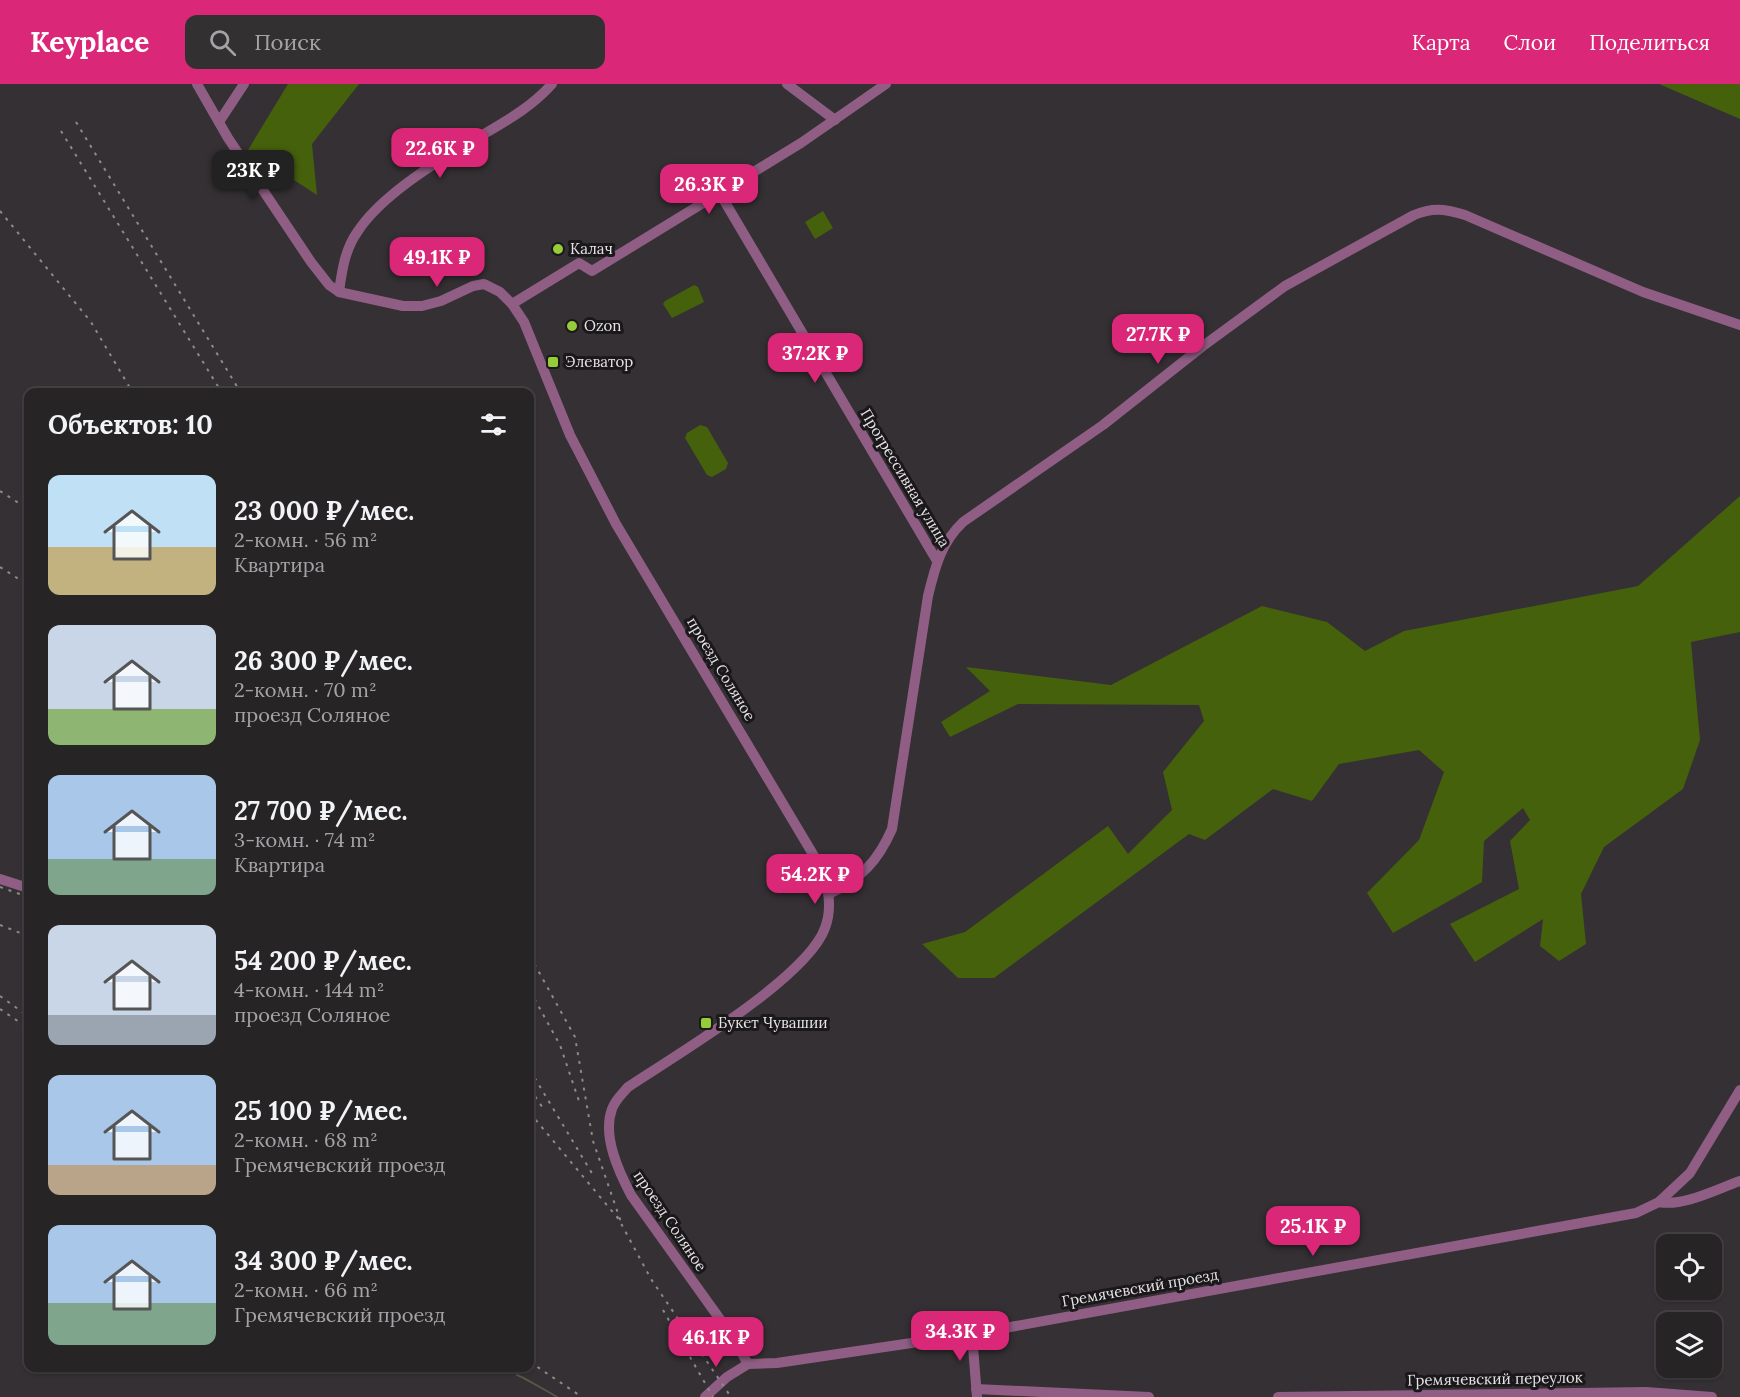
<!DOCTYPE html>
<html lang="ru">
<meta charset="utf-8">
<style>
body{margin:0;font-family:Lora,serif;background:#333032;color:#f1f3f6;height:100vh;display:flex;flex-direction:column;font-size:22px;white-space:nowrap}
*{box-sizing:border-box;margin:0}
p{font-size:20px;color:#a4a4a7}
.icon{flex:none;width:33px;height:33px;fill:none;stroke:currentColor;stroke-width:2;stroke-linecap:round;stroke-linejoin:round}
.map{position:relative;flex:1;overflow:hidden}
.details{position:absolute;left:24px;top:304px;width:510px;height:984px;display:flex;flex-direction:column;background:#272426;border-radius:12px;box-shadow:0 2px 4px #0004,0 0 0 2px #434143}
.details>*{flex:none}
.tools{position:absolute;left:1656px;top:1150px;display:grid;gap:12px}
.tools a{display:grid;place-items:center;width:66px;height:66px;border-radius:12px;background:#272426;box-shadow:0 2px 4px #0004,0 0 0 2px #434143;font-size:30px}
.price{position:absolute;translate:-50% -51px;padding:0 14px;border-radius:12px;background:#db2777;color:#fff;font-size:20px;line-height:39px;filter:drop-shadow(0 2px 3px #0008)}
.price::after{content:'';position:absolute;left:50%;top:36px;width:18px;height:14px;margin-left:-9px;background:inherit;clip-path:polygon(0 0,100% 0,50% 100%)}
.price.current{background:#222;color:#fff}
ul{padding:0;list-style:none}
li{display:flex;align-items:center;gap:18px;height:150px;padding:0 24px}
li span{display:grid;place-items:center;flex:none;width:168px;height:120px;border-radius:12px;color:#555}
li>.icon{margin-inline-start:auto}
span .icon{width:72px;height:72px;fill:#fffc;stroke-width:1}
li b{font-size:26px}
h2{display:flex;justify-content:space-between;align-items:center;height:72px;padding:0 24px;font-size:26px}
header{display:flex;align-items:center;gap:36px;box-sizing:border-box;height:84px;padding:0 30px;background:#db2777;color:#fff}
header strong{font-size:28px}
nav{display:flex;gap:33px;margin-inline-start:auto;font-size:21px}
.search{width:420px;height:54px;background:#333032;display:flex;align-items:center;gap:15px;box-sizing:border-box;padding:0 21px;border-radius:12px;color:#a4a4a7;font-size:22px}
.map>svg:first-child{display:block}
.green{fill:#45610c}
.lines{fill:none;stroke-linecap:round;stroke-linejoin:round}
.stream{stroke:#535a48;stroke-width:2}
.minor{stroke:#905e84;stroke-width:10}
.rail{stroke:#8d8a8c;stroke-width:2;stroke-dasharray:3 6;stroke-linecap:butt}
.poi-dot{fill:#97cc39;stroke:#1a181a;stroke-width:2}
.labels{text-anchor:middle;stroke-width:6;stroke-linejoin:round;paint-order:stroke}
.poi-label{font-size:15px;fill:#e6e3e5;stroke:#1a181a;text-anchor:start}
.street-label{font-size:15px;fill:#e6e3e5;stroke:#1a181a}
</style>
<header>
<strong>Keyplace</strong>
<div class="search"><svg class="icon" aria-label="search" viewBox="0 0 24 24"><circle cx="10" cy="10" r="6"/><path d="M15 15l6 6"/></svg>Поиск</div>
<nav><a>Карта</a><a>Слои</a><a>Поделиться</a></nav>
</header>
<div class="map">
<svg width="1740" height="1313" viewBox="0 0 1740 1313">
<rect width="100%" height="100%" fill="#343033"/>
<g class="green">
<path d="M288,0H359L312,60L317,111L248,66Z"/>
<path d="M1659,0H1740V35Z"/>
<path d="M823,127L833,144L815,155L805,138Z"/>
<path d="M694,201L698,203L704,218L672,234L663,220L665,217Z"/>
<path d="M700,341L707,343L728,379L726,385L712,393L707,391L685,354L687,349Z"/>
<path d="M1740,412V548L1691,558L1700,656L1683,705L1604,763L1581,810L1586,860L1559,877L1540,862L1543,835L1475,878L1450,840L1519,805L1510,757L1530,736L1523,724L1484,757L1482,798L1393,849L1367,809L1419,756L1444,688L1419,666L1339,680L1312,717L1273,705L1205,756L1189,750L994,894H958L922,860L965,848L1108,742L1128,770L1172,726L1163,688L1204,637L1199,621L1018,620L950,653L941,638L990,607L966,583L1111,601L1262,522L1327,538L1365,567L1404,547L1638,502Z"/>
</g>
<g class="lines">
<path class="stream" d="M517,1291C519,1291 554,1311 557,1313"/>
<g class="minor">
<path d="M197,0L228,54L311,178L329,201L339,208L403,222H422L441,217L473,202L484,200L500,208L512,220L524,238L570,351L616,440L820,782C828,803 833,822 825,844C807,894 676,971 628,1003C622,1010 615,1016 612,1025C602,1052 619,1088 631,1111L732,1252L748,1280"/>
<path d="M787,0L835,36"/>
<path d="M219,38L244,0"/>
<path d="M719,108L937,477"/>
<path d="M339,208C342,186 345,165 358,147C381,112 437,77 474,56C502,39 530,25 552,0"/>
<path d="M512,220L579,179L592,187L801,59L886,0"/>
<path d="M0,795L28,804"/>
<path d="M829,810C861,795 878,777 892,745L928,512C935,483 941,459 963,438L1103,341L1203,262L1285,202L1414,131C1433,123 1446,125 1465,131L1643,208L1740,241"/>
<path d="M1659,1118C1683,1123 1717,1105 1740,1097"/>
<path d="M972,1250L977,1313"/>
<path d="M976,1305L1149,1313"/>
<path d="M705,1313L727,1293L748,1280L777,1279L972,1250L1636,1129L1659,1118L1690,1089L1740,1006"/>
<path d="M1278,1313L1646,1308L1712,1313"/>
</g>
<g class="rail">
<path d="M76,38L241,309"/>
<path d="M61,47L222,309"/>
<path d="M0,127L91,238L133,309"/>
<path d="M0,407L28,425"/>
<path d="M0,483L28,501"/>
<path d="M0,803L28,813"/>
<path d="M0,841L28,852"/>
<path d="M530,872L575,953L593,1057L621,1138L530,1029"/>
<path d="M530,907L560,961L580,1020"/>
<path d="M0,912L28,932"/>
<path d="M0,925L28,944"/>
<path d="M530,986L593,1091"/>
<path d="M530,1005L545,1027"/>
<path d="M617,1132L651,1195L731,1313"/>
<path d="M663,1226L713,1313"/>
<path d="M530,1278L582,1313"/>
</g>
</g>
<g class="poi-dot">
<circle cx="558" cy="165" r="6"/>
<circle cx="572" cy="242" r="6"/>
<rect x="547" y="272" width="12" height="12" rx="3"/>
<rect x="700" y="933" width="12" height="12" rx="3"/>
</g>
<g class="labels">
<g class="poi-label">
<text x="570" y="170">Калач</text>
<text x="584" y="247">Ozon</text>
<text x="565" y="283">Элеватор</text>
<text x="718" y="944">Букет Чувашии</text>
</g>
<g class="street-label">
<text transform="translate(905 394) rotate(59)" y="5">Прогрессивная улица</text>
<text transform="translate(721 585) rotate(59)" y="5">проезд Соляное</text>
<text transform="translate(670 1137) rotate(56)" y="5">проезд Соляное</text>
<text transform="translate(1140 1204) rotate(-10)" y="5">Гремячевский проезд</text>
<text transform="translate(1495 1295) rotate(-1)" y="5">Гремячевский переулок</text>
</g>
</g>
</svg>
<div class="tools">
<a><svg class="icon" aria-label="locate" viewBox="0 0 24 24"><circle cx="12" cy="12" r="6"/><path d="M12 2v4M12 18v4M2 12h4M18 12h4"/></svg></a>
<a><svg class="icon" aria-label="layers" viewBox="0 0 24 24"><path d="M12 4l9 5-9 5-9-5zM3 14l9 5 9-5"/></svg></a>
</div>
<b class="price" style="left:440px;top:95px">22.6K ₽</b>
<b class="price current" style="left:253px;top:117px">23K ₽</b>
<b class="price" style="left:709px;top:131px">26.3K ₽</b>
<b class="price" style="left:437px;top:204px">49.1K ₽</b>
<b class="price" style="left:1158px;top:281px">27.7K ₽</b>
<b class="price" style="left:815px;top:300px">37.2K ₽</b>
<b class="price" style="left:815px;top:821px">54.2K ₽</b>
<b class="price" style="left:1313px;top:1173px">25.1K ₽</b>
<b class="price" style="left:960px;top:1278px">34.3K ₽</b>
<b class="price" style="left:716px;top:1284px">46.1K ₽</b>
<section class="details">
<h2>Объектов: 10<svg class="icon" aria-label="filters" viewBox="0 0 24 24"><path d="M4 7h16M4 17h16"/><circle cx="9" cy="7" r="2"/><circle cx="15" cy="17" r="2"/></svg></h2>
<ul>
<li><span style="background:linear-gradient(#bfe0f5 60%,#c2b280 0)"><svg class="icon" aria-label="home" viewBox="0 0 24 24"><path d="M3 11l9-7 9 7M6 9v11h12V9"/></svg></span><div><b>23 000 ₽/мес.</b><p>2-комн. · 56 m²</p><p>Квартира</p></div></li>
<li><span style="background:linear-gradient(#c9d6e8 70%,#8fb573 0)"><svg class="icon" aria-label="home" viewBox="0 0 24 24"><path d="M3 11l9-7 9 7M6 9v11h12V9"/></svg></span><div><b>26 300 ₽/мес.</b><p>2-комн. · 70 m²</p><p>проезд Соляное</p></div></li>
<li><span style="background:linear-gradient(#a9c7e8 70%,#7fa58c 0)"><svg class="icon" aria-label="home" viewBox="0 0 24 24"><path d="M3 11l9-7 9 7M6 9v11h12V9"/></svg></span><div><b>27 700 ₽/мес.</b><p>3-комн. · 74 m²</p><p>Квартира</p></div></li>
<li><span style="background:linear-gradient(#c9d6e8 75%,#9aa5b1 0)"><svg class="icon" aria-label="home" viewBox="0 0 24 24"><path d="M3 11l9-7 9 7M6 9v11h12V9"/></svg></span><div><b>54 200 ₽/мес.</b><p>4-комн. · 144 m²</p><p>проезд Соляное</p></div></li>
<li><span style="background:linear-gradient(#a9c7e8 75%,#b9a48a 0)"><svg class="icon" aria-label="home" viewBox="0 0 24 24"><path d="M3 11l9-7 9 7M6 9v11h12V9"/></svg></span><div><b>25 100 ₽/мес.</b><p>2-комн. · 68 m²</p><p>Гремячевский проезд</p></div></li>
<li><span style="background:linear-gradient(#a9c7e8 65%,#7fa58c 0)"><svg class="icon" aria-label="home" viewBox="0 0 24 24"><path d="M3 11l9-7 9 7M6 9v11h12V9"/></svg></span><div><b>34 300 ₽/мес.</b><p>2-комн. · 66 m²</p><p>Гремячевский проезд</p></div></li>
</ul>
</section>
</div>
